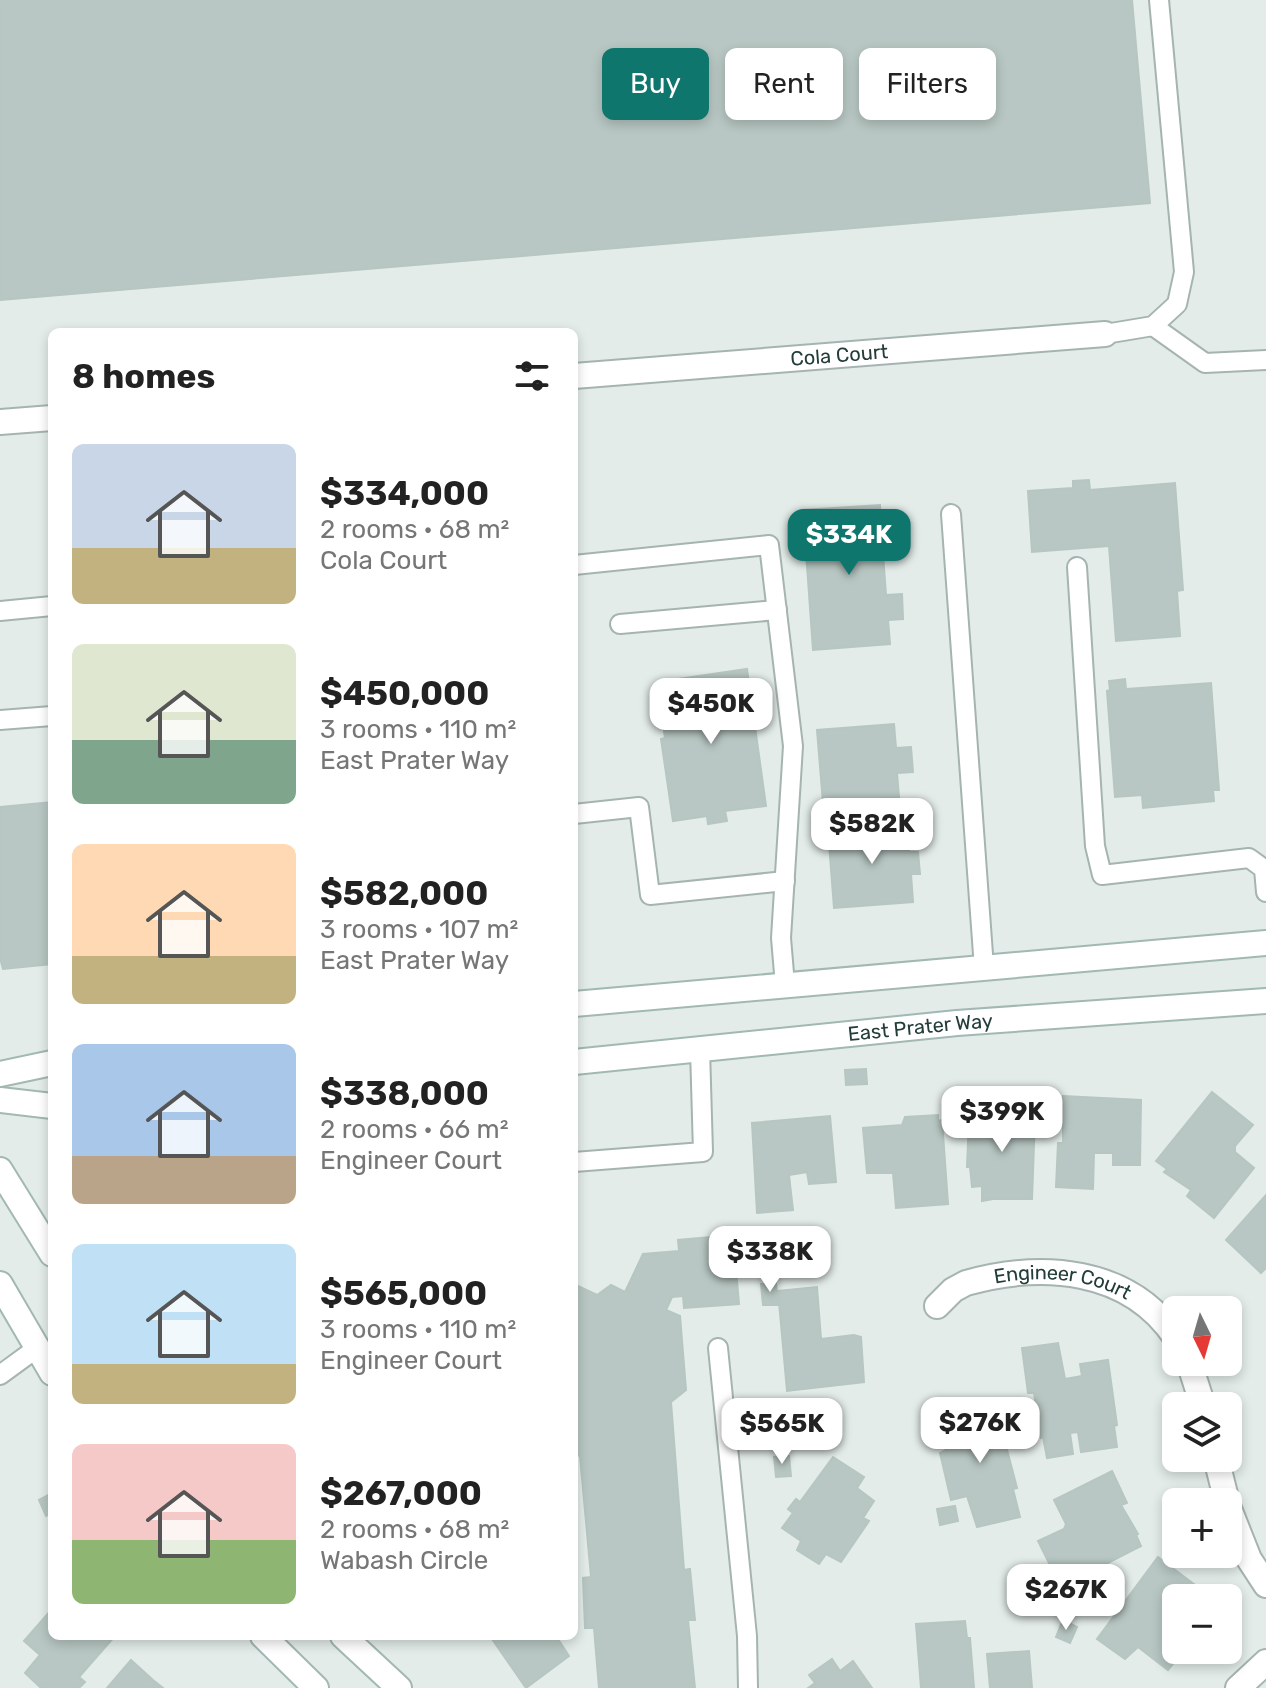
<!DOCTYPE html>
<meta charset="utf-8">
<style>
body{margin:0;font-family:Rubik,sans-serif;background:#f2f2f2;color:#222;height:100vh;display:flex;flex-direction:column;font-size:30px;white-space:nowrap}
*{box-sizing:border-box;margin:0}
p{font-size:26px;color:#767676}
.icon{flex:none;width:44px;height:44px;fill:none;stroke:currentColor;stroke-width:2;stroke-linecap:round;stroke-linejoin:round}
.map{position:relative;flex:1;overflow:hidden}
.drawer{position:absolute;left:48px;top:328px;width:530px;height:1312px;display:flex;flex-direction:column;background:#fff;border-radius:12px;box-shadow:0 4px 12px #0003}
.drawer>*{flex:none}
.hud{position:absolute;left:602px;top:48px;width:544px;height:72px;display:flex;gap:16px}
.needle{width:52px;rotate:175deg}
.controls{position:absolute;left:1162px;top:1296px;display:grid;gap:16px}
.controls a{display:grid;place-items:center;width:80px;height:80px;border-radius:12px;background:#fff;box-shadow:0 4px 12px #0003;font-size:40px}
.price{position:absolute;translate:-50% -68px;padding:0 18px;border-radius:16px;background:#fff;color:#222;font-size:26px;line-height:52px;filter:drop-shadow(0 2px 4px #0008)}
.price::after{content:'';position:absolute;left:50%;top:48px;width:24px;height:18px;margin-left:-12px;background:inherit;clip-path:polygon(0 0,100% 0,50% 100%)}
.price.on{background:#0f766e;color:#fff}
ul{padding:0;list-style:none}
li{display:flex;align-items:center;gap:24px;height:200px;padding:0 24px}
li span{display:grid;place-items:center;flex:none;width:224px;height:160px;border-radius:12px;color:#555}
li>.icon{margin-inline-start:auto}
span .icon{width:96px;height:96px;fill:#fffc;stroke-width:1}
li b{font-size:34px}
h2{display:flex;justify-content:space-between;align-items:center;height:96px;padding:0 24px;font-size:34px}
.pill{padding:0 28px;border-radius:12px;background:#fff;box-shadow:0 4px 12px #0003;font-size:28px;line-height:72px}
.pill.on{background:#0f766e;color:#fff}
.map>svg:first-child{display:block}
.building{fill:#b8c7c3;stroke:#b6c6c1;stroke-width:2}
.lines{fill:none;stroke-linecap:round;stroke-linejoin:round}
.service-casing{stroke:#a6b4b1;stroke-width:22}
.minor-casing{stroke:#a6b4b1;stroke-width:28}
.secondary-casing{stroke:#a2b8b3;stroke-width:28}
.service{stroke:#fff;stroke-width:18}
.minor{stroke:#fff;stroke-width:24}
.secondary{stroke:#fff;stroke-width:24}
.labels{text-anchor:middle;stroke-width:6;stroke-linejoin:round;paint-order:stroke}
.street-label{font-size:20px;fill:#233d39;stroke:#f4f9f7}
</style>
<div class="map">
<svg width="1266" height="1688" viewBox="0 0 1266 1688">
<rect width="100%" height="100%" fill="#e3ece9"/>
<g class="building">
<path d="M0,0H1132L1150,203L0,300Z"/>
<path d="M1089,480L1090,490L1175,483L1183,590L1177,591L1180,636L1116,641L1109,546L1032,552L1028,491L1073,488V481Z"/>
<path d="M880,505L881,529L897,528L898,553L883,554L886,595L902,594L903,619L888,620L890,644L813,650L803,510Z"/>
<path d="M747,669L766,806L725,811L727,821L708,824L707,816L673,821L661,739L665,738L657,682Z"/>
<path d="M1125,679L1126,689L1211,683L1219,790H1213L1214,801L1143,808L1142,795L1115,797L1107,691L1110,690L1109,681Z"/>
<path d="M894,724L896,748L911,747L913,772L897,773L899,797L823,803L817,730Z"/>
<path d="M52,802V964L3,969L0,958V807Z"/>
<path d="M907,824L909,852H918L920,874H911L913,902L834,908L828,830Z"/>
<path d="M866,1069L867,1084L846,1085L845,1070Z"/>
<path d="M1212,1092L1253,1125L1235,1146V1152L1254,1168L1214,1218L1187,1196L1191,1190L1164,1172L1167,1169L1156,1161Z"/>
<path d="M1063,1096L1141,1100L1140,1165H1113V1153H1094L1093,1189L1056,1187L1058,1143H1063Z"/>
<path d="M986,1106L1012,1107L1011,1116L1035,1117L1032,1199H993L982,1201V1186L972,1187L970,1167H967L969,1118H985Z"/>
<path d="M938,1115V1121L942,1120L948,1204L896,1208L893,1173H867L863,1128L902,1125L905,1117Z"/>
<path d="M830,1116L836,1182L809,1184L807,1172L789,1175L793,1210L757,1213L752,1123Z"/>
<path d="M1266,1195V1268L1261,1273L1226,1240Z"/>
<path d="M733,1235L739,1304L684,1308L683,1296L672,1297L666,1310L680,1316L686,1390L671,1402L684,1570L690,1569L695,1620H688L695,1688H599L594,1628H585L583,1578L591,1577L580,1456L574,1453V1284L597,1295L611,1285L625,1292L643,1254L679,1251L678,1240Z"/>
<path d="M776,1283L778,1305H763L761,1284Z"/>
<path d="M817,1287L821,1339L854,1335L861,1337L864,1382L787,1391L778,1291Z"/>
<path d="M1058,1343L1065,1379L1082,1376L1080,1364L1108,1360L1117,1425L1114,1426L1117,1447L1081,1452L1078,1432L1070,1433L1073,1454L1047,1458L1043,1437L1041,1438L1034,1393H1028L1022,1348Z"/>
<path d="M995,1404L1017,1488L1013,1489L1020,1517L977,1527L967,1496L951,1500L940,1453L946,1450L943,1431L952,1429L947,1415Z"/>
<path d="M789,1456L791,1476L776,1477L774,1457Z"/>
<path d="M833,1457L864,1477L857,1488L874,1501L863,1518L869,1521L841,1562L826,1554L819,1564L797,1550L801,1541L782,1528L793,1513L788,1509L796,1499L800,1502Z"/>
<path d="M1112,1471L1127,1503L1121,1505L1138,1534L1136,1535L1141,1546L1061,1587L1038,1541L1064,1529L1066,1524L1054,1500Z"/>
<path d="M52,1493V1513L46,1516L39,1500Z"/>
<path d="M955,1506L958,1521L940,1525L937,1509Z"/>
<path d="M1158,1557L1199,1588L1191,1598H1176V1650H1184L1168,1670L1138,1647L1125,1659L1097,1639Z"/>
<path d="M52,1609V1636H115L79,1677L85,1682L79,1688H41L25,1673L40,1655L24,1641Z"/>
<path d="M1063,1620L1077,1627L1070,1643L1056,1637Z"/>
<path d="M965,1621L967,1638H970L974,1688H921L916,1624Z"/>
<path d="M490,1636H556L569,1656L526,1688Z"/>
<path d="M1029,1651L1032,1688H990L987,1654Z"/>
<path d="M832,1659L840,1671L853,1661L872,1688H808L815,1683L809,1675Z"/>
<path d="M131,1660L153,1680L163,1688H107Z"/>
</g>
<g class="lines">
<g class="service-casing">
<g id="service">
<path d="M1153,326L1205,363L1266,360"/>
<path d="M1105,334L1153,326L1177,304L1184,272L1159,0"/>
<path d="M951,514L984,968"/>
<path d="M574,565L769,545L793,746L781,938L785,985"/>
<path d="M1077,567L1095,846L1102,875L1249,858L1264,869L1266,892"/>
<path d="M0,611L52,606"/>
<path d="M620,624L777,610"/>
<path d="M0,720L52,716"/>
<path d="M574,814L639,807L650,895L785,881"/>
<path d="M574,1162L703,1152L700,1049"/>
<path d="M718,1348L747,1636L748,1688"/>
<path d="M0,1375L37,1348"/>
</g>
</g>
<g class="minor-casing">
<g id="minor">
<path id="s1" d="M574,376L1105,334"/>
<path d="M0,422L52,418"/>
<path id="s2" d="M937,1306L953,1290L966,1283C1041,1262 1129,1267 1176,1338"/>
<path d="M1189,1362L1203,1406"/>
<path d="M1216,1458L1227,1502"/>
<path d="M1228,1506L1249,1559L1266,1585"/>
<path d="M1238,1688L1266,1662"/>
</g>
</g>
<g class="secondary-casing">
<g id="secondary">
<path d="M574,1004L1266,943"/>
<path id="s3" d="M574,1062L957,1023L1266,1001"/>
<path d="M0,1074L52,1063"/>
<path d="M0,1100L52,1106"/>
<path d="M0,1170L52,1254"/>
<path d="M0,1284L52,1373"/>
<path d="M263,1636L316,1688"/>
<path d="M343,1636L399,1688"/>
</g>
</g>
<use href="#service" class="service"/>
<use href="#minor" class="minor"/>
<use href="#secondary" class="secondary"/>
</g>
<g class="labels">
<g class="street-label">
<text dy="7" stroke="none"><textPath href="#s1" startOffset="266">Cola Court</textPath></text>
<text dy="7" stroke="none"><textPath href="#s3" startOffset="348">East Prater Way</textPath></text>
<text dy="7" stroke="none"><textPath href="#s2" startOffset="136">Engineer Court</textPath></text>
</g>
</g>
</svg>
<div class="controls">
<a><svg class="needle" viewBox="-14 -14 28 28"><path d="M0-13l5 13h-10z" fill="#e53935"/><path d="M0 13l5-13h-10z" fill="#767676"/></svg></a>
<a><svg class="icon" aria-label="layers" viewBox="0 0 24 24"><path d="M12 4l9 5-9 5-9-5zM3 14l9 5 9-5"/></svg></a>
<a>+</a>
<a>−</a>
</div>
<b class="price on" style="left:849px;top:577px">$334K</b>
<b class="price" style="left:711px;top:746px">$450K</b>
<b class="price" style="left:872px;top:866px">$582K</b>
<b class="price" style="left:1002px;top:1154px">$399K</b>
<b class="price" style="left:770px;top:1294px">$338K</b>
<b class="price" style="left:980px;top:1465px">$276K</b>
<b class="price" style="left:782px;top:1466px">$565K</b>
<b class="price" style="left:1066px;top:1632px">$267K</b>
<div class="hud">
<a class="pill on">Buy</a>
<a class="pill">Rent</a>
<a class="pill">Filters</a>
</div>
<section class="drawer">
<h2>8 homes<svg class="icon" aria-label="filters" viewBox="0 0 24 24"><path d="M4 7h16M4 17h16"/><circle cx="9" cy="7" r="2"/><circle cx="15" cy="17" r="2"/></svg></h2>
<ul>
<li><span style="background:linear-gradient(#c9d6e8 65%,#c2b280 0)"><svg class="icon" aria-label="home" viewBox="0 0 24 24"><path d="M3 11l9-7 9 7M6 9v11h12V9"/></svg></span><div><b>$334,000</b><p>2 rooms · 68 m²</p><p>Cola Court</p></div></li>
<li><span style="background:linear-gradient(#dfe7d0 60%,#7fa58c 0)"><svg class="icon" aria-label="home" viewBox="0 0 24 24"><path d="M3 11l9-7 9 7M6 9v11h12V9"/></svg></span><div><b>$450,000</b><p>3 rooms · 110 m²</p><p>East Prater Way</p></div></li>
<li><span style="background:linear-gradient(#ffd9b3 70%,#c2b280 0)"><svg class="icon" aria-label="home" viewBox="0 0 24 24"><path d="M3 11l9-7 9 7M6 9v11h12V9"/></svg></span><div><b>$582,000</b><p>3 rooms · 107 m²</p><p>East Prater Way</p></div></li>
<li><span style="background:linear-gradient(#a9c7e8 70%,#b9a48a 0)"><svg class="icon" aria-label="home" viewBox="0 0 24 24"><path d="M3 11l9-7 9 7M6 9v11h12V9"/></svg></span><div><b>$338,000</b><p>2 rooms · 66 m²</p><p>Engineer Court</p></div></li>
<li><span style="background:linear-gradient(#bfe0f5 75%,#c2b280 0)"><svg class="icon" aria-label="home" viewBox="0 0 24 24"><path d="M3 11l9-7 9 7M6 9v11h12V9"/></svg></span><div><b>$565,000</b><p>3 rooms · 110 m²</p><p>Engineer Court</p></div></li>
<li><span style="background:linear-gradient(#f6c9c9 60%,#8fb573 0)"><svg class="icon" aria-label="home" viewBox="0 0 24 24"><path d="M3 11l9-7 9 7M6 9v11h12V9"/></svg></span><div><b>$267,000</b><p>2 rooms · 68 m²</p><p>Wabash Circle</p></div></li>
</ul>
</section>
</div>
